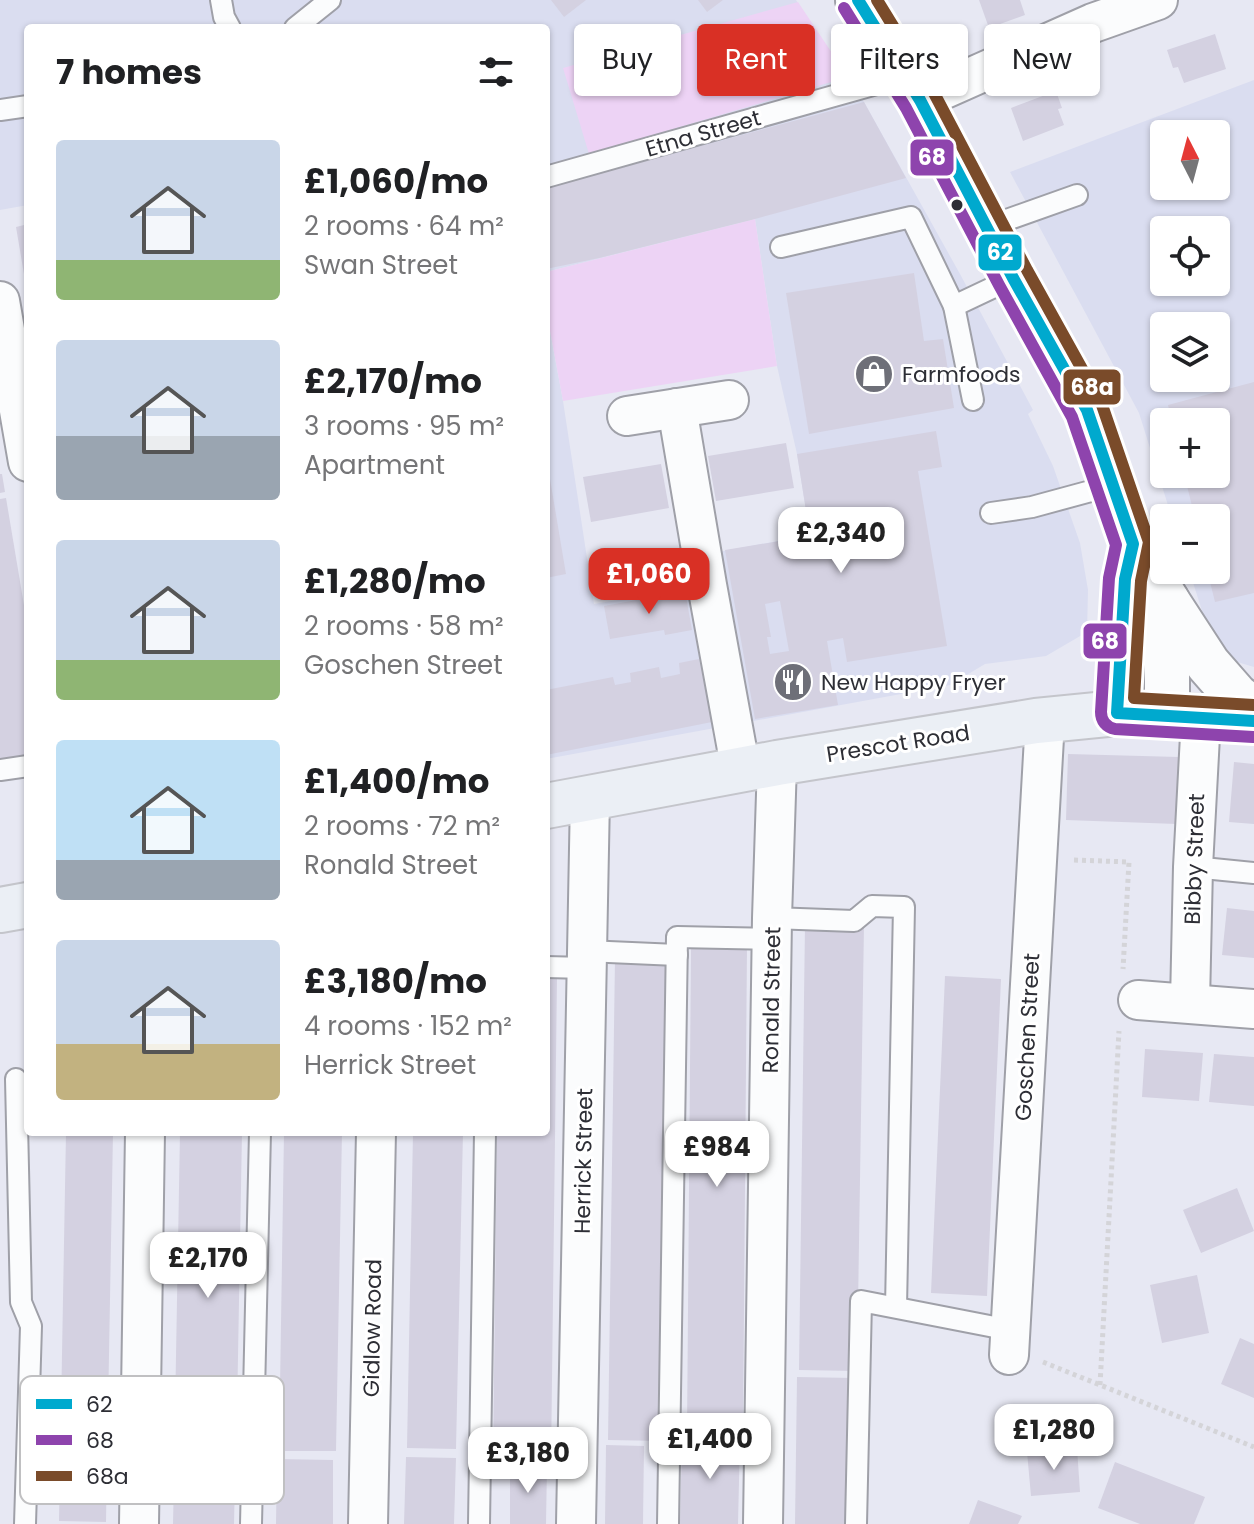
<!DOCTYPE html>
<meta charset="utf-8">
<style>
body{margin:0;font-family:Poppins,sans-serif;background:#f6f6f6;color:#202124;height:100vh;display:flex;flex-direction:column;font-size:30px;white-space:nowrap}
*{box-sizing:border-box;margin:0}
p{font-size:26px;color:#757577}
.icon{flex:none;width:44px;height:44px;fill:none;stroke:currentColor;stroke-width:2;stroke-linecap:round;stroke-linejoin:round}
.map{position:relative;flex:1;overflow:hidden}
.details{position:absolute;left:24px;top:24px;width:526px;height:1112px;display:flex;flex-direction:column;background:#fff;border-radius:8px;box-shadow:0 2px 6px #0004}
.details>*{flex:none}
.top-card{position:absolute;left:574px;top:24px;width:560px;height:72px;display:flex;gap:16px}
.needle{width:52px;rotate:354deg}
.tools{position:absolute;left:1150px;top:120px;display:grid;gap:16px}
.tools a{display:grid;place-items:center;width:80px;height:80px;border-radius:8px;background:#fff;box-shadow:0 2px 6px #0004;font-size:40px}
.price{position:absolute;translate:-50% -68px;padding:0 18px;border-radius:16px;background:#fff;color:#222;font-size:26px;line-height:52px;filter:drop-shadow(0 2px 4px #0008)}
.price::after{content:'';position:absolute;left:50%;top:48px;width:24px;height:18px;margin-left:-12px;background:inherit;clip-path:polygon(0 0,100% 0,50% 100%)}
.price.selected{background:#d93025;color:#fff}
ul{padding:0;list-style:none}
li{display:flex;align-items:center;gap:24px;height:200px;padding:0 32px}
li span{display:grid;place-items:center;flex:none;width:224px;height:160px;border-radius:8px;color:#555}
li>.icon{margin-inline-start:auto}
span .icon{width:96px;height:96px;fill:#fffc;stroke-width:1}
li b{font-size:34px}
h2{display:flex;justify-content:space-between;align-items:center;height:96px;padding:0 32px;font-size:34px}
.chip{padding:0 28px;border-radius:8px;background:#fff;box-shadow:0 2px 6px #0004;font-size:28px;line-height:72px}
.chip.selected{background:#d93025;color:#fff}
.map>svg:first-child{display:block}
.built{fill:#daddf0;fill-rule:evenodd}
.green{fill:#edd3f5}
.building{fill:#d4d1e1;fill-rule:evenodd}
.lines{fill:none;stroke-linecap:round;stroke-linejoin:round}
.lane-casing{stroke:#9fa0a8;stroke-width:24}
.street-casing{stroke:#9fa0a8;stroke-width:42}
.secondary-casing{stroke:#9fa0a8;stroke-width:48}
.primary-casing{stroke:#c4c5cb;stroke-width:48}
.path{stroke:#d4d4d8;stroke-width:5;stroke-dasharray:4 4;stroke-linecap:butt}
.lane{stroke:#fbfcfd;stroke-width:20}
.street{stroke:#fbfcfd;stroke-width:38}
.secondary{stroke:#fbfcfd;stroke-width:44}
.primary{stroke:#ebeff5;stroke-width:44}
.bus-1-casing{stroke:#fff;stroke-width:18}
.bus-2-casing{stroke:#fff;stroke-width:18}
.bus-3-casing{stroke:#fff;stroke-width:18}
.bus-1{stroke:#00a9ce;stroke-width:12}
.bus-2{stroke:#8e44ad;stroke-width:12}
.bus-3{stroke:#7a4b2a;stroke-width:12}
.bus-dot{fill:#2d2e35;stroke:#fff;stroke-width:3}
.labels{text-anchor:middle;stroke-width:6;stroke-linejoin:round;paint-order:stroke}
.street-label{font-size:22px;fill:#2d2e35;stroke:#fff}
.poi-label{font-size:22px;fill:#2d2e35;stroke:#fff;text-anchor:start}
.key{fill:#fff;stroke:#c0c0c2;stroke-width:2}
.key-label{font-size:22px;fill:#2d2e35}
.line-badge{stroke:#fff;stroke-width:3}
.badge-label{font-size:22px;text-anchor:middle;font-weight:bold;fill:#fff}
</style>
<div class="map">
<svg width="1254" height="1524" viewBox="0 0 1254 1524">
<rect width="100%" height="100%" fill="#e7e8f3"/>
<g class="built">
<path d="M0,0H796L864,102L960,274L1033,410L1028,414L1053,466L1080,543L1088,590L1087,632L1046,656L985,664L950,685L546,759V309L563,401L594,604L706,585L702,555L810,535L797,454L777,366L755,219L546,272V28H28V205L0,210Z"/>
<path d="M1254,80V667L1227,659L1204,617L1189,570H1216V518H1172L1139,413L1010,172ZM1164,134H1216V186H1164ZM1164,230H1216V282H1164ZM1164,326H1216V378H1164ZM1164,422H1216V474H1164Z"/>
</g>
<g class="green">
<path d="M798,2L848,77L589,154L563,68Z"/>
<path d="M755,219L777,366L563,401L546,309V272Z"/>
</g>
<g class="building">
<path d="M551,0H586L564,17Z"/>
<path d="M698,0H723L707,12Z"/>
<path d="M979,0H1020L1025,15L989,28Z"/>
<path d="M1215,34L1226,69L1184,83L1178,67L1173,68L1167,50Z"/>
<path d="M1056,91L1062,108L1058,109L1064,125L1023,141L1011,108Z"/>
<path d="M864,102L906,178L755,219L599,258L546,269V188Z"/>
<path d="M28,224V286H26L16,227Z"/>
<path d="M914,273L924,341L943,339L954,408L809,434L786,293Z"/>
<path d="M1254,382V593L1215,602L1207,570H1216V518H1195L1184,474H1216V422H1172L1168,405Z"/>
<path d="M936,431L942,467L918,471L947,646L847,662L843,638L827,641L838,705L755,719L725,550L810,536L797,454ZM780,601L789,651L770,654L767,637H771L765,604Z"/>
<path d="M786,443L794,488L716,501L708,456Z"/>
<path d="M661,464L669,508L591,522L583,477Z"/>
<path d="M546,467H548L566,574L546,578Z"/>
<path d="M0,474H2L5,492L0,493Z"/>
<path d="M6,498L28,629V756L0,761V499Z"/>
<path d="M685,591L692,630L665,635L664,630L610,639L604,606Z"/>
<path d="M699,659L712,722L546,755V690L613,677L615,685L631,682L630,673L659,667L661,678L680,674L679,663Z"/>
<path d="M1068,754L1179,757L1177,824L1066,820Z"/>
<path d="M1234,762L1254,764V824L1229,822Z"/>
<path d="M1227,908L1254,911V958L1222,955Z"/>
<path d="M805,924L864,925L857,1371L799,1370Z"/>
<path d="M691,946H747L743,1433L687,1432Z"/>
<path d="M615,958H673L666,1441L608,1440Z"/>
<path d="M945,976L1001,979L987,1296L931,1293Z"/>
<path d="M546,977H557L551,1460L493,1459L497,1132H546Z"/>
<path d="M1145,1049L1203,1053L1199,1101L1142,1097Z"/>
<path d="M1214,1054L1254,1057V1106L1209,1102Z"/>
<path d="M66,1132H113L106,1522L59,1521Z"/>
<path d="M180,1132H242L236,1469L174,1468Z"/>
<path d="M284,1132H342L336,1451H279Z"/>
<path d="M413,1132H463L456,1449L407,1448Z"/>
<path d="M1237,1188L1254,1231L1201,1253L1183,1210Z"/>
<path d="M1197,1275L1209,1333L1162,1343L1150,1285Z"/>
<path d="M1240,1338L1254,1344V1398L1221,1384Z"/>
<path d="M797,1377L854,1378L852,1524H795Z"/>
<path d="M682,1437L740,1438L738,1524H680Z"/>
<path d="M606,1445L644,1446L643,1524H605Z"/>
<path d="M1077,1448L1080,1492L1031,1496L1027,1452Z"/>
<path d="M406,1457L456,1458L454,1524H404Z"/>
<path d="M277,1459L333,1460V1524H276Z"/>
<path d="M1115,1462L1205,1497L1194,1524H1140L1098,1508Z"/>
<path d="M510,1466H547L546,1524H510Z"/>
<path d="M174,1478L235,1480L234,1524H173Z"/>
<path d="M978,1500L1022,1516L1018,1524H969Z"/>
</g>
<g class="lines">
<g class="lane-casing">
<g id="lane">
<path d="M221,0L224,17L230,28"/>
<path d="M295,28L330,0"/>
<path d="M0,110L28,106"/>
<path d="M546,177L905,76"/>
<path d="M987,227L1077,195"/>
<path d="M781,247L911,217L954,306L1013,278"/>
<path d="M954,306L973,400"/>
<path d="M991,513L1032,507L1113,485"/>
<path d="M0,770L28,766"/>
<path d="M1193,867L1254,873"/>
<path d="M772,918L854,921L872,906L904,907L896,1307"/>
<path d="M586,951L677,955"/>
<path d="M546,967L586,968"/>
<path d="M16,1079L21,1302L31,1326L25,1524"/>
<path d="M251,1524L260,1132"/>
<path d="M479,1524L485,1132"/>
<path d="M668,1524L677,937L772,939"/>
<path d="M856,1524L861,1301L1010,1330"/>
</g>
</g>
<g class="street-casing">
<g id="street">
<path d="M920,100L1093,23L1158,0"/>
<path d="M0,301L28,462"/>
<path d="M677,408L707,585L741,771"/>
<path d="M627,416L729,400"/>
<path d="M1138,1000L1254,1009"/>
<path d="M1190,1002L1193,867L1201,717"/>
<path d="M1009,1355L1045,720"/>
<path d="M139,1524L145,1132"/>
<path d="M368,1524L376,1132"/>
<path d="M576,1524L590,797"/>
<path d="M763,1524L772,918L777,763"/>
</g>
</g>
<g class="secondary-casing">
<g id="secondary">
<path d="M858,0L920,100L1013,278L1087,410L1133,544L1167,601L1208,664L1236,696L1254,710"/>
<path d="M1167,601V716"/>
<path d="M1117,713L1125,579L1133,544"/>
</g>
</g>
<g class="primary-casing">
<g id="primary">
<path d="M546,806L777,763L1036,721L1117,713L1201,717L1254,721"/>
<path d="M0,910L28,905"/>
</g>
</g>
<g class="path">
<path d="M1074,860L1129,862L1123,969"/>
<path d="M1043,1362L1254,1447"/>
<path d="M1100,1385L1119,1031"/>
</g>
<use href="#lane" class="lane"/>
<use href="#street" class="street"/>
<use href="#secondary" class="secondary"/>
<use href="#primary" class="primary"/>
<g class="bus-1-casing">
<path id="bus-1" d="M858,0L920,100L1013,278L1087,410L1133,544L1125,579L1117,713L1254,721"/>
</g>
<g class="bus-2-casing">
<path id="bus-2" d="M844,8L906,108L999,285L1072,417L1116,545L1109,578L1101,712C1101,721 1106,727 1115,729L1253,737"/>
</g>
<g class="bus-3-casing">
<path id="bus-3" d="M877,0L934,93L1027,270L1102,405L1149,542L1141,581L1134,698L1254,705"/>
</g>
<use href="#bus-1" class="bus-1"/>
<use href="#bus-2" class="bus-2"/>
<use href="#bus-3" class="bus-3"/>
</g>
<defs>
<g id="shop-disc" transform="scale(2)"><circle r="9.5" fill="#6e6f78" stroke="#fff"/><path d="M-5-2.5h2.3a2.7 3.5 0 0 1 5.4 0H5L5.5 6h-11ZM-1.5-2.5h3a1.5 2.3 0 0 0-3 0Z" fill="#fff"/></g>
<g id="restaurant-disc" transform="scale(2)"><circle r="9.5" fill="#6e6f78" stroke="#fff"/><path d="M-5-6h1v4h1v-4h1v4h1v-4h1v5L-1.5 .5V6h-2V.5L-5-1ZM5-6V6H3V1.5H1.5Q1.5-4 5-6Z" fill="#fff"/></g>
</defs>
<g fill-rule="evenodd">
<use href="#shop-disc" x="874" y="374"/>
<use href="#restaurant-disc" x="793" y="682"/>
</g>
<circle class="bus-dot" cx="957" cy="205" r="7"/>
<g class="labels">
<g class="street-label">
<text transform="translate(703 133) rotate(-16)" y="8">Etna Street</text>
<text transform="translate(898 743) rotate(-9)" y="8">Prescot Road</text>
<text transform="translate(1194 859) rotate(-88)" y="8">Bibby Street</text>
<text transform="translate(771 1000) rotate(-89)" y="8">Ronald Street</text>
<text transform="translate(1027 1037) rotate(-87)" y="8">Goschen Street</text>
<text transform="translate(583 1161) rotate(-89)" y="8">Herrick Street</text>
<text transform="translate(372 1328) rotate(-89)" y="8">Gidlow Road</text>
</g>
<g class="poi-label">
<text x="902" y="382">Farmfoods</text>
<text x="821" y="690">New Happy Fryer</text>
</g>
</g>
<rect x="20" y="1376" width="264" height="128" rx="12" class="key"/>
<rect x="36" y="1399" width="36" height="10" fill="#00a9ce"/>
<rect x="36" y="1435" width="36" height="10" fill="#8e44ad"/>
<rect x="36" y="1471" width="36" height="10" fill="#7a4b2a"/>
<g class="key-label">
<text x="86" y="1412">62</text>
<text x="86" y="1448">68</text>
<text x="86" y="1484">68a</text>
</g>
<g class="line-badge">
<rect x="909" y="138" width="46" height="39" rx="8" fill="#8e44ad"/>
<rect x="977" y="233" width="46" height="39" rx="8" fill="#00a9ce"/>
<rect x="1062" y="368" width="60" height="38" rx="8" fill="#7a4b2a"/>
<rect x="1082" y="622" width="46" height="38" rx="8" fill="#8e44ad"/>
</g>
<g class="badge-label">
<text x="932" y="165">68</text>
<text x="1000" y="260">62</text>
<text x="1092" y="395">68a</text>
<text x="1105" y="649">68</text>
</g>
</svg>
<div class="tools">
<a><svg class="needle" viewBox="-14 -14 28 28"><path d="M0-13l5 13h-10z" fill="#e53935"/><path d="M0 13l5-13h-10z" fill="#757577"/></svg></a>
<a><svg class="icon" aria-label="locate" viewBox="0 0 24 24"><circle cx="12" cy="12" r="6"/><path d="M12 2v4M12 18v4M2 12h4M18 12h4"/></svg></a>
<a><svg class="icon" aria-label="layers" viewBox="0 0 24 24"><path d="M12 4l9 5-9 5-9-5zM3 14l9 5 9-5"/></svg></a>
<a>+</a>
<a>−</a>
</div>
<b class="price" style="left:841px;top:575px">£2,340</b>
<b class="price selected" style="left:649px;top:616px">£1,060</b>
<b class="price" style="left:717px;top:1189px">£984</b>
<b class="price" style="left:208px;top:1300px">£2,170</b>
<b class="price" style="left:1054px;top:1472px">£1,280</b>
<b class="price" style="left:710px;top:1481px">£1,400</b>
<b class="price" style="left:528px;top:1495px">£3,180</b>
<div class="top-card">
<a class="chip">Buy</a>
<a class="chip selected">Rent</a>
<a class="chip">Filters</a>
<a class="chip">New</a>
</div>
<section class="details">
<h2>7 homes<svg class="icon" aria-label="filters" viewBox="0 0 24 24"><path d="M4 7h16M4 17h16"/><circle cx="9" cy="7" r="2"/><circle cx="15" cy="17" r="2"/></svg></h2>
<ul>
<li><span style="background:linear-gradient(#c9d6e8 75%,#8fb573 0)"><svg class="icon" aria-label="home" viewBox="0 0 24 24"><path d="M3 11l9-7 9 7M6 9v11h12V9"/></svg></span><div><b>£1,060/mo</b><p>2 rooms · 64 m²</p><p>Swan Street</p></div></li>
<li><span style="background:linear-gradient(#c9d6e8 60%,#9aa5b1 0)"><svg class="icon" aria-label="home" viewBox="0 0 24 24"><path d="M3 11l9-7 9 7M6 9v11h12V9"/></svg></span><div><b>£2,170/mo</b><p>3 rooms · 95 m²</p><p>Apartment</p></div></li>
<li><span style="background:linear-gradient(#c9d6e8 75%,#8fb573 0)"><svg class="icon" aria-label="home" viewBox="0 0 24 24"><path d="M3 11l9-7 9 7M6 9v11h12V9"/></svg></span><div><b>£1,280/mo</b><p>2 rooms · 58 m²</p><p>Goschen Street</p></div></li>
<li><span style="background:linear-gradient(#bfe0f5 75%,#9aa5b1 0)"><svg class="icon" aria-label="home" viewBox="0 0 24 24"><path d="M3 11l9-7 9 7M6 9v11h12V9"/></svg></span><div><b>£1,400/mo</b><p>2 rooms · 72 m²</p><p>Ronald Street</p></div></li>
<li><span style="background:linear-gradient(#c9d6e8 65%,#c2b280 0)"><svg class="icon" aria-label="home" viewBox="0 0 24 24"><path d="M3 11l9-7 9 7M6 9v11h12V9"/></svg></span><div><b>£3,180/mo</b><p>4 rooms · 152 m²</p><p>Herrick Street</p></div></li>
</ul>
</section>
</div>
